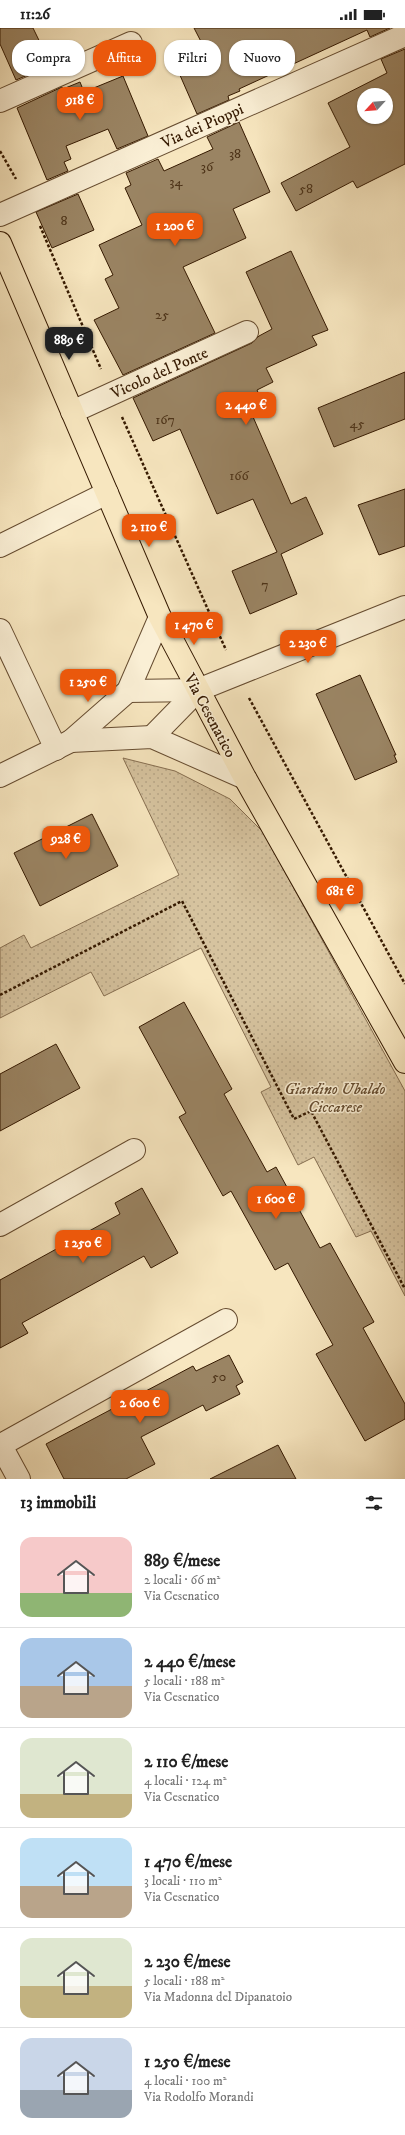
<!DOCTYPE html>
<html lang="it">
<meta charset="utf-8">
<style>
body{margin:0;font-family:"IM FELL DW Pica",serif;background:#f6f6f6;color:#222;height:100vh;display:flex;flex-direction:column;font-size:15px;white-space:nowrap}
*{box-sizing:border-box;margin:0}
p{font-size:13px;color:#767676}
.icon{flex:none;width:22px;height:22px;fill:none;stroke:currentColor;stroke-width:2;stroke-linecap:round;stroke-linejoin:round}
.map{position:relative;height:1451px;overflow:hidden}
.sheet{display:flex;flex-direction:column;background:#fff;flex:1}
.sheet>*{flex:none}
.guide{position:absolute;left:12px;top:12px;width:381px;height:36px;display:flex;gap:8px}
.needle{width:26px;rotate:244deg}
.tools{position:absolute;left:357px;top:60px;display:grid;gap:8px}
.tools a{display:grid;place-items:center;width:36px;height:36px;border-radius:50%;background:#fff;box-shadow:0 1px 3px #0004;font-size:20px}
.price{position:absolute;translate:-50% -34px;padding:0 9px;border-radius:8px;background:#ea580c;color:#fff;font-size:13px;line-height:26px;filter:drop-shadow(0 1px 2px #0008)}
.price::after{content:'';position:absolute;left:50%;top:24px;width:12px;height:9px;margin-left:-6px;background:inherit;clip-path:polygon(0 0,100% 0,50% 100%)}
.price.current{background:#222;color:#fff}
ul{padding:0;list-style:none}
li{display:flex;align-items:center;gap:12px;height:100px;padding:0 20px}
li+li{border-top:1px solid #e0e0e0}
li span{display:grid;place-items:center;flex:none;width:112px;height:80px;border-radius:12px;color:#555}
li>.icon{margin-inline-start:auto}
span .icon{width:48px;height:48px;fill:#fffc;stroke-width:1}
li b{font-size:17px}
h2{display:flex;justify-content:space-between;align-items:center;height:48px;padding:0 20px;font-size:17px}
.pill{padding:0 14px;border-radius:16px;background:#fff;box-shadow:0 1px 3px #0004;font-size:14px;line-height:36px}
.pill.current{background:#ea580c;color:#fff}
.status{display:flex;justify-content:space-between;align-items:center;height:28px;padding:0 20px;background:#fff;direction:ltr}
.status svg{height:11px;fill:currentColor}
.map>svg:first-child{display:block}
.park{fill:url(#park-dots);stroke:#866e50}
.building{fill:#9a8463;stroke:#351900;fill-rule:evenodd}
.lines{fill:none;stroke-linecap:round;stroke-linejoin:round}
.minor-casing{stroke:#664c30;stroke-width:24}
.major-casing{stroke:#351900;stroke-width:24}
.path{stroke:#351900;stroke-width:2.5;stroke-dasharray:3 2;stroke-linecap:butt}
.minor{stroke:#faefd5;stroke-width:22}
.major{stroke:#f7e6bf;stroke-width:22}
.labels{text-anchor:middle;stroke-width:3;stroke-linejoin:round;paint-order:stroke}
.number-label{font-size:14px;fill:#4e3419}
.street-label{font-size:16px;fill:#351900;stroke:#faefd5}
.park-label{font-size:16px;font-style:italic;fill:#654c30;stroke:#faefd5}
</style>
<div class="status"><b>11:26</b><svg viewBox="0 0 49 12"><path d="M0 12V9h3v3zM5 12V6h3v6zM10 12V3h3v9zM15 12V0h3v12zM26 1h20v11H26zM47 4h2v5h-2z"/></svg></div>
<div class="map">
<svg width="405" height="1451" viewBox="0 0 405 1451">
<defs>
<pattern id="park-dots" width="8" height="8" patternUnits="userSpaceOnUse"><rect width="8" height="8" fill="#d6c39f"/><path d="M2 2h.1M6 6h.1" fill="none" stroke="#b8a787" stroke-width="1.8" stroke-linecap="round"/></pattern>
</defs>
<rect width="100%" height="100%" fill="#f7e6bf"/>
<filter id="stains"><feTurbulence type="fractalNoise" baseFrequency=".005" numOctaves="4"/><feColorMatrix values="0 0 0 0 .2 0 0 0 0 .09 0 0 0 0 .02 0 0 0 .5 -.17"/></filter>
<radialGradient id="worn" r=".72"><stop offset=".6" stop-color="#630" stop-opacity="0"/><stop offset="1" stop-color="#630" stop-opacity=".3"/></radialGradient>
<path class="park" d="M123,730L175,743L230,771L263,804L405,1063V1268L371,1203L356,1209L314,1129L298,1137L261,1064L271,1059L201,920L104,968L91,944L0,990V920L24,907L31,920L179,847Z"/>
<g class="building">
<path d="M0,0H33L51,37L16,52L0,16Z"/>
<path d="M194,0H390L370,9L367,2L239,61L240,63L228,68L229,72L197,86L179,45L210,31Z"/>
<path d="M405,21V136L357,160L353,153L296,183L281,155L350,119L328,75L387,45L381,31ZM364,67H386V89H364Z"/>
<path d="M123,48L148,108L117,121L108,101L66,118L71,131L64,134L68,143L47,152L17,80L62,59L63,61L80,54L84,64Z"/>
<path d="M239,94L270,164L233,181L246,210L183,239L215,305L123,347L94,292L119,280L105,251L113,247L99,217L142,197L125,160L131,157L126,145L158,131L164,143L213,121L207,109Z"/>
<path d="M78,166L94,202L52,220L36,184Z"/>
<path d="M291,223L328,302L312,308L317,317L266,340L273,354L257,362L263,376L250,382L291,476L306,469L323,506L281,526L297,566L250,586L232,543L277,524L253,471L217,486L180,401L153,413L133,370L252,315L259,308L272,301L246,244Z"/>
<path d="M405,344V391L334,419L318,380Z"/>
<path d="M405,461V518L379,527L358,477Z"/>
<path d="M360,647L396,727H394L397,734L355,752L316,666Z"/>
<path d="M92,786L118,838L40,878L14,825Z"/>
<path d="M184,974L232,1061L224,1066L267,1144L276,1139L320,1220L330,1215L374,1294L363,1300L405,1376V1391L365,1413L316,1326L333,1317L313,1281L288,1235L275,1242L231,1163L223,1168L179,1089L186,1085L139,999Z"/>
<path d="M56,1016L80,1060L0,1103V1046Z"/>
<path d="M142,1160L178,1225L151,1240L144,1228L22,1295L28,1305L0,1320V1252L120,1186L115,1175Z"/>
<path d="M229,1327L243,1354L236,1358L240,1366L206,1383L203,1377L141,1409L155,1436L126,1451H64L46,1416L193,1338L196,1343Z"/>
<path d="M278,1417L296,1451H210Z"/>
</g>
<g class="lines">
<g class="minor-casing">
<g id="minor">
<path d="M0,73L131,15"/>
<path d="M0,187L405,7"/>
<path d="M72,384L247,304"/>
<path d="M0,518L107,465"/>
<path d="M0,602L56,721"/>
<path d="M128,663L198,662L405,579"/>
<path d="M152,709L198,662"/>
<path d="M71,713L152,709L245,750"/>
<path d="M0,748L71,713L128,663L160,589"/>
<path d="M0,1197L134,1122"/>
<path d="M0,1416L19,1451"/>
<path d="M1,1417L226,1292"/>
</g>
</g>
<g class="major-casing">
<path id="major" d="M0,215L160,589L245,750L405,1034"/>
</g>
<g class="path">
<path d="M0,123L16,151"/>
<path d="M40,198L101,341"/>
<path d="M122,389L226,622"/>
<path d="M249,670L405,956"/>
<path d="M0,967L182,873L294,1091L311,1083L405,1261"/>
</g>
<use href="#minor" class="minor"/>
<use href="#major" class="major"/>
</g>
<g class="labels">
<g class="number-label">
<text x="235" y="130">38</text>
<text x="207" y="143">36</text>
<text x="176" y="158">34</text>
<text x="306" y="165">58</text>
<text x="64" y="197">8</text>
<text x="162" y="291">25</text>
<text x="165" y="396">167</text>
<text x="357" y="400">45</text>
<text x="239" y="452">166</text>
<text x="265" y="561">7</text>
<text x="219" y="1353">50</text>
</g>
<g class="street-label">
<text transform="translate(202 97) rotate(-24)" y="6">Via dei Pioppi</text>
<text transform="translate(159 344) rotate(-24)" y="6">Vicolo del Ponte</text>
<text transform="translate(211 687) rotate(62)" y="6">Via Cesenatico</text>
</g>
<g class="park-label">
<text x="335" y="1066">Giardino Ubaldo<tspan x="335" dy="18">Ciccarese</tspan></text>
</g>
</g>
<rect width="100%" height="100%" filter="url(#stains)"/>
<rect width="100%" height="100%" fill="url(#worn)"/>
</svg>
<div class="tools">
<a><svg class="needle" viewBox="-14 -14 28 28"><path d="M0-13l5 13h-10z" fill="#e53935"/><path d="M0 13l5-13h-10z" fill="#767676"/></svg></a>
</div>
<b class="price" style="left:80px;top:93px">918 €</b>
<b class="price" style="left:175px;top:219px">1 200 €</b>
<b class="price current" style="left:69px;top:333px">889 €</b>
<b class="price" style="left:246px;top:398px">2 440 €</b>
<b class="price" style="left:149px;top:520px">2 110 €</b>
<b class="price" style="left:194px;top:618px">1 470 €</b>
<b class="price" style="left:308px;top:636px">2 230 €</b>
<b class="price" style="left:88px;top:675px">1 250 €</b>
<b class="price" style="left:66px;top:832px">928 €</b>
<b class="price" style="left:340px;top:884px">681 €</b>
<b class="price" style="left:276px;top:1192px">1 600 €</b>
<b class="price" style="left:83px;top:1236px">1 250 €</b>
<b class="price" style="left:140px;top:1396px">2 600 €</b>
<div class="guide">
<a class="pill">Compra</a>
<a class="pill current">Affitta</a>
<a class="pill">Filtri</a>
<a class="pill">Nuovo</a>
</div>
</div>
<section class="sheet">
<h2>13 immobili<svg class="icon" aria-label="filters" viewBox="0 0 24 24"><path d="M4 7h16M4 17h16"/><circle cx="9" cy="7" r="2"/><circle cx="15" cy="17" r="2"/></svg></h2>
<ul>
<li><span style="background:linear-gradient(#f6c9c9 70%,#8fb573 0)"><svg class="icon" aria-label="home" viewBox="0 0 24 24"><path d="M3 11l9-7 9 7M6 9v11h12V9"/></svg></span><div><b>889 €/mese</b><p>2 locali · 66 m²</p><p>Via Cesenatico</p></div></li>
<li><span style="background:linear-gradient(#a9c7e8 60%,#b9a48a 0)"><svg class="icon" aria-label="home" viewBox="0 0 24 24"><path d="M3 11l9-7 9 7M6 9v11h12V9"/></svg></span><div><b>2 440 €/mese</b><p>5 locali · 188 m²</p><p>Via Cesenatico</p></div></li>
<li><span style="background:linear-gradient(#dfe7d0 70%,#c2b280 0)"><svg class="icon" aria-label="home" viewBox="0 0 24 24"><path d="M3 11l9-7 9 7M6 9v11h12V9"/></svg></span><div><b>2 110 €/mese</b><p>4 locali · 124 m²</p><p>Via Cesenatico</p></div></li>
<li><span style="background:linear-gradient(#bfe0f5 60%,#b9a48a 0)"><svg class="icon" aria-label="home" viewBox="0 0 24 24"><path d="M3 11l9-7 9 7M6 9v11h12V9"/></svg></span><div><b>1 470 €/mese</b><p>3 locali · 110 m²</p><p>Via Cesenatico</p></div></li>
<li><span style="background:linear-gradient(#dfe7d0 60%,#c2b280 0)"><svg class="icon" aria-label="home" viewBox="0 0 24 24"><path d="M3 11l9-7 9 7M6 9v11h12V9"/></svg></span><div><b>2 230 €/mese</b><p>5 locali · 188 m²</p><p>Via Madonna del Dipanatoio</p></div></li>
<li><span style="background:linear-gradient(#c9d6e8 65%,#9aa5b1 0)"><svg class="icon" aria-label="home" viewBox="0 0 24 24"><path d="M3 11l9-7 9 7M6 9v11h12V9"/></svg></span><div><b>1 250 €/mese</b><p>4 locali · 100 m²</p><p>Via Rodolfo Morandi</p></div></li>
</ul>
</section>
